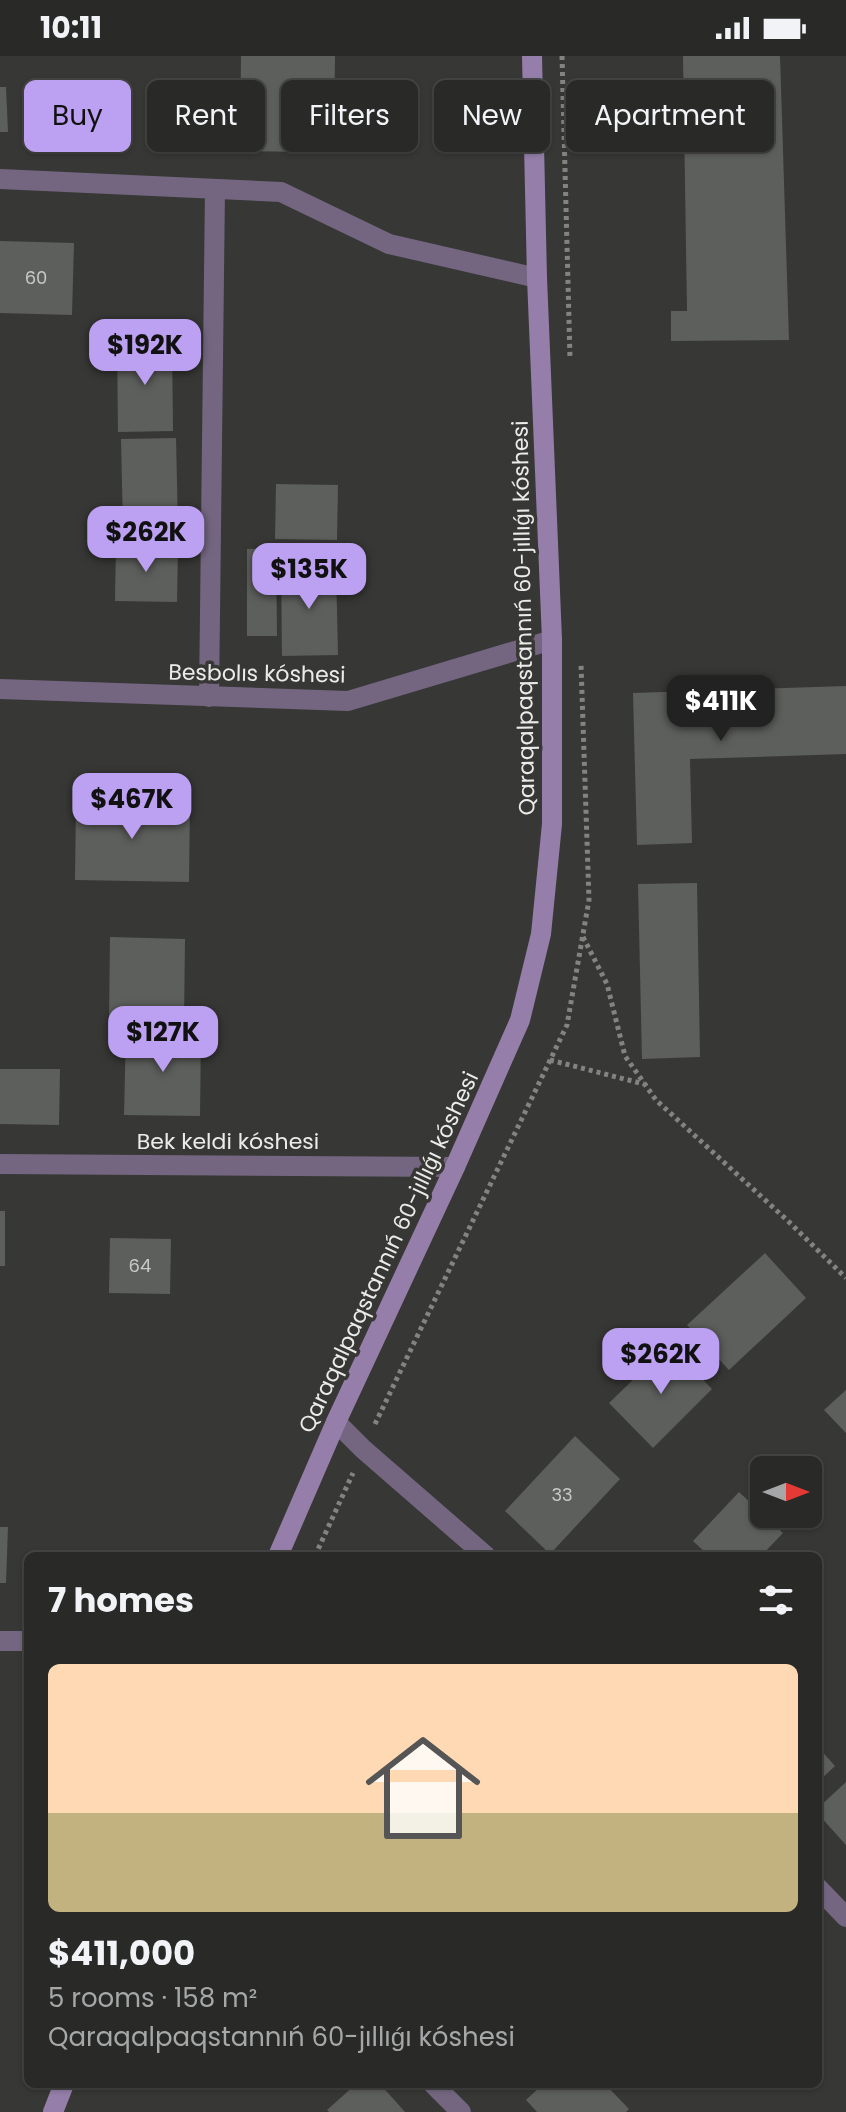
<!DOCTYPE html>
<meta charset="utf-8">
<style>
body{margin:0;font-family:Poppins,sans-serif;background:#353634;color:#f1f3f6;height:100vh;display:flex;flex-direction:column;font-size:30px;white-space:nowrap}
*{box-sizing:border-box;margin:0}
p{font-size:26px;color:#a5a7a8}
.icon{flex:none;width:44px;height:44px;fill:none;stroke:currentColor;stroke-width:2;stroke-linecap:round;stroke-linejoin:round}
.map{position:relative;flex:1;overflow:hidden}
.sheet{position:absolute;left:24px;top:1496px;width:798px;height:536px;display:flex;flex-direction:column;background:#292a28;border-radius:12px;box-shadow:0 2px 6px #0004,0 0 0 2px #454645}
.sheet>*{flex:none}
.top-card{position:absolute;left:24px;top:24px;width:798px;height:72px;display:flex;gap:16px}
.needle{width:52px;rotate:90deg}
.controls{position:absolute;left:750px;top:1400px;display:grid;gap:16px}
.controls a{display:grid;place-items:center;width:72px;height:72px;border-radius:12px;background:#292a28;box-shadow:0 2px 6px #0004,0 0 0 2px #454645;font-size:40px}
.price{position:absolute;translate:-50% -68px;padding:0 18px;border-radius:16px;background:#bca0f2;color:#111;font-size:26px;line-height:52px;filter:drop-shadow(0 2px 4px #0008)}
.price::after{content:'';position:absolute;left:50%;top:48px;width:24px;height:18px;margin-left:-12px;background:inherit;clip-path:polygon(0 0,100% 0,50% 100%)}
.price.selected{background:#222;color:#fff}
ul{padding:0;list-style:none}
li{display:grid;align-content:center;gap:16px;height:424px;padding:0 24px}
li span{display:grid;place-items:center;height:248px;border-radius:12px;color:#555}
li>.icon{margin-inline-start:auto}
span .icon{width:144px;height:144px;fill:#fffc;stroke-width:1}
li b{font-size:34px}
h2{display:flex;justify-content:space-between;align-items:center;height:96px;padding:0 24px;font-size:34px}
.pill{padding:0 28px;border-radius:12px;background:#292a28;box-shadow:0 2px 6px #0004,0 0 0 2px #454645;font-size:28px;line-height:72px}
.pill.selected{background:#bca0f2;color:#111}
.status{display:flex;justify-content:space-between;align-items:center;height:56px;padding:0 40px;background:#292a28;direction:ltr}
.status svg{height:22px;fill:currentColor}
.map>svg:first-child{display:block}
.building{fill:#5d5f5c}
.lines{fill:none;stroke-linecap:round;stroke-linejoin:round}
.path{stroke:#838481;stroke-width:5;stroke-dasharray:4 4;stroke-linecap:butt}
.street{stroke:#746681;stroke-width:20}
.secondary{stroke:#957faa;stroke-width:20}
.labels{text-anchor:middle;stroke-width:7;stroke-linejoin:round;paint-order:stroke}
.number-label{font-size:18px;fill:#c8c9c6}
.street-label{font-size:22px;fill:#ebecea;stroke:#373835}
</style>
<div class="status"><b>10:11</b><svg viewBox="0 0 49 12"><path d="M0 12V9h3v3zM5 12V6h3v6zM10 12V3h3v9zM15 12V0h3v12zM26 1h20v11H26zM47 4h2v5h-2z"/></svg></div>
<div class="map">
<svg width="846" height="2056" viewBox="0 0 846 2056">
<rect width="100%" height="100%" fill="#373835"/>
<g class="building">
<path d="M241,0H335L334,80L311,96L240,95Z"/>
<path d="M683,0H780L789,284L671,285V255H687Z"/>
<path d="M0,31H6L8,76H0Z"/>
<path d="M0,185L74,187L72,259L0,257Z"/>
<path d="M117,287H172L173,375L118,376Z"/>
<path d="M176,382L178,471H123L121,383Z"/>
<path d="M276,428L338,429L337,484L275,483Z"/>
<path d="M116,490L178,491L177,546L115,545Z"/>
<path d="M276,492L277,580H247V493Z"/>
<path d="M281,511H336L338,599L282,600Z"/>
<path d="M846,630V698L690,703L692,787L637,789L633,637Z"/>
<path d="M76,744L190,746L189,826L75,824Z"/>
<path d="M697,827L700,1001L642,1003L638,828Z"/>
<path d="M110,881L185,883L184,966L109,965Z"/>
<path d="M126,975L201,977L200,1060L124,1059Z"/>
<path d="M0,1013H60L59,1069L0,1068Z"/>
<rect x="0" y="1155" width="5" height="55"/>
<path d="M110,1182L171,1183L170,1238L109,1237Z"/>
<path d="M765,1197L806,1242L729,1314L687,1269Z"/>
<path d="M669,1289L712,1333L653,1392L609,1347Z"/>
<path d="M846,1334V1377L824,1354Z"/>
<path d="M575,1380L620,1423L550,1498L505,1455Z"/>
<path d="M739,1436L783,1477L761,1500H709L693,1485Z"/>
<path d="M0,1471H8L6,1527H0Z"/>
<path d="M818,1691L835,1710L818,1726Z"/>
<path d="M846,1726V1789L818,1758V1752Z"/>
<path d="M356,2028H380L405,2056H329L327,2054Z"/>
<path d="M543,2028H605L629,2053L626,2056H537L526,2044Z"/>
</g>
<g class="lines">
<g class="path">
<path d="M562,0L570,302"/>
<path d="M583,881L607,928L625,1000L656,1044L788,1165L846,1222"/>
<path d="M550,1004L644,1028"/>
<path d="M375,1368L567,969L589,844L581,608"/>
<path d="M315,1500L353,1417"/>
</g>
<g class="street">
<path d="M0,123L281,136L389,188L537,222"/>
<path d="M0,633L348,645L552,584"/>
<path d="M209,641L215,133"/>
<path d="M0,1108L455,1111"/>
<path d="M336,1366L363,1393L486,1500"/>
<path d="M0,1585H28"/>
<path d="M818,1832L846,1861"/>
<path d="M433,2028L461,2056"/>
</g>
<g class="secondary">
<path d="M278,1500L336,1366L455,1111L520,964L541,878L552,768V584L537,222L532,0"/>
<path d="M53,2056L64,2028"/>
</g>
</g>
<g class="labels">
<g class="number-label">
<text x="36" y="228">60</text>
<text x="140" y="1216">64</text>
<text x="562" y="1445">33</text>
</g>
<g class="street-label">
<text transform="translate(523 562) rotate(-91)" y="8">Qaraqalpaqstannıń 60-jıllıǵı kóshesi</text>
<text transform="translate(257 617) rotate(1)" y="8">Besbolıs kóshesi</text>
<text x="228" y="1093">Bek keldi kóshesi</text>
<text transform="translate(388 1196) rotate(-65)" y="8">Qaraqalpaqstannıń 60-jıllıǵı kóshesi</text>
</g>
</g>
</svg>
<div class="controls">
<a><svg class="needle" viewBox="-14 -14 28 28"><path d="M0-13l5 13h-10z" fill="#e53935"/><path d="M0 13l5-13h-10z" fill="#a5a7a8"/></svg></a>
</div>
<b class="price" style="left:145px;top:331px">$192K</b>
<b class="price" style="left:146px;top:518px">$262K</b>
<b class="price" style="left:309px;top:555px">$135K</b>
<b class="price selected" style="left:721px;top:687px">$411K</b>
<b class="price" style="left:132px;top:785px">$467K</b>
<b class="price" style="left:163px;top:1018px">$127K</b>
<b class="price" style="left:661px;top:1340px">$262K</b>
<div class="top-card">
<a class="pill selected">Buy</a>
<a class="pill">Rent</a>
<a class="pill">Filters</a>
<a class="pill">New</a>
<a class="pill">Apartment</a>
</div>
<section class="sheet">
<h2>7 homes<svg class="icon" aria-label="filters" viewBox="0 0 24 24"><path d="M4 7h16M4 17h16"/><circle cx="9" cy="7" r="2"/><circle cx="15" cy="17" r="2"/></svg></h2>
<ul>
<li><span style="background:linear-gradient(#ffd9b3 60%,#c2b280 0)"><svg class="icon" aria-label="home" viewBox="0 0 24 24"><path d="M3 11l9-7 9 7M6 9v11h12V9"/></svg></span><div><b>$411,000</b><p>5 rooms · 158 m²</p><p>Qaraqalpaqstannıń 60-jıllıǵı kóshesi</p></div></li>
</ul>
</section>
</div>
